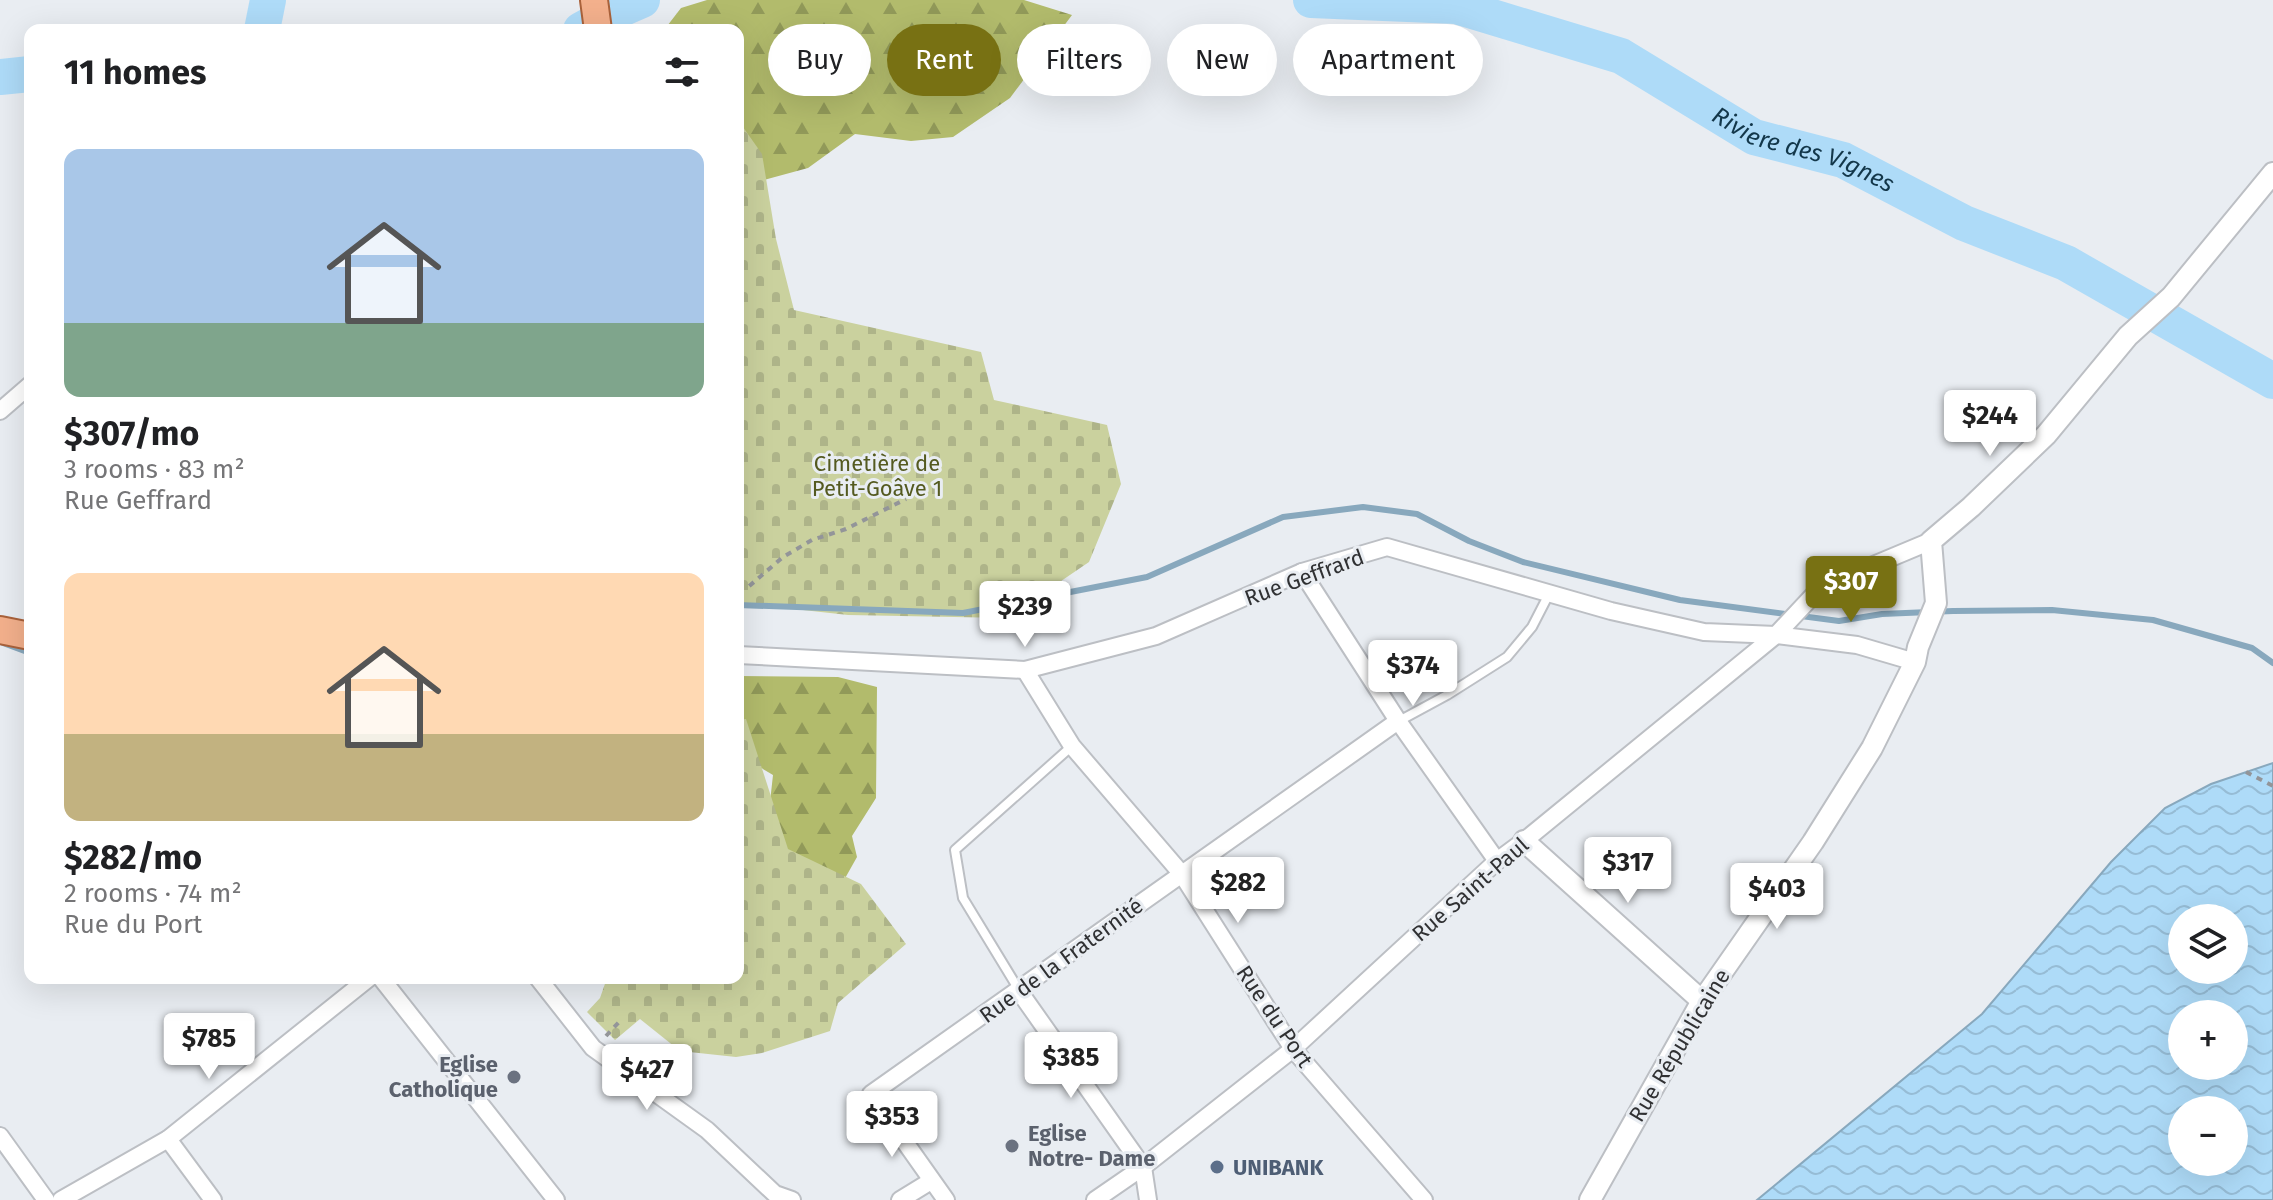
<!DOCTYPE html>
<meta charset="utf-8">
<style>
body{margin:0;font-family:"Fira Sans",sans-serif;background:#f2f2f2;color:#202124;height:100vh;display:flex;flex-direction:column;font-size:30px;white-space:nowrap}
*{box-sizing:border-box;margin:0}
p{font-size:26px;color:#757577}
.icon{flex:none;width:44px;height:44px;fill:none;stroke:currentColor;stroke-width:2;stroke-linecap:round;stroke-linejoin:round}
.map{position:relative;flex:1;overflow:hidden}
.details{position:absolute;left:24px;top:24px;width:720px;height:960px;display:flex;flex-direction:column;background:#fff;border-radius:16px;box-shadow:0 8px 32px #0002}
.details>*{flex:none}
.guide{position:absolute;left:768px;top:24px;width:760px;height:72px;display:flex;gap:16px}
.buttons{position:absolute;left:2168px;top:904px;display:grid;gap:16px}
.buttons a{display:grid;place-items:center;width:80px;height:80px;border-radius:50%;background:#fff;box-shadow:0 8px 32px #0002;font-size:40px}
.price{position:absolute;translate:-50% -68px;padding:0 18px;border-radius:8px;background:#fff;color:#222;font-size:26px;line-height:52px;filter:drop-shadow(0 2px 4px #0008)}
.price::after{content:'';position:absolute;left:50%;top:48px;width:24px;height:18px;margin-left:-12px;background:inherit;clip-path:polygon(0 0,100% 0,50% 100%)}
.price.current{background:#787113;color:#fff}
ul{padding:0;list-style:none}
li{display:grid;align-content:center;gap:16px;height:424px;padding:0 40px}
li span{display:grid;place-items:center;height:248px;border-radius:16px;color:#555}
li>.icon{margin-inline-start:auto}
span .icon{width:144px;height:144px;fill:#fffc;stroke-width:1}
li b{font-size:34px}
h2{display:flex;justify-content:space-between;align-items:center;height:96px;padding:0 40px;font-size:34px}
.chip{padding:0 28px;border-radius:36px;background:#fff;box-shadow:0 8px 32px #0002;font-size:28px;line-height:72px}
.chip.current{background:#787113;color:#fff}
.map>svg:first-child{display:block}
.forest{fill:url(#forest-firs)}
.cemetery{fill:url(#cemetery-stones)}
.water{fill:url(#water-waves);stroke:#88a8bd;stroke-width:2;fill-rule:evenodd}
.lines{fill:none;stroke-linecap:round;stroke-linejoin:round}
.stream{stroke:#88a8bd;stroke-width:6}
.river{stroke:#aedbf8;stroke-width:36}
.service-casing{stroke:#bcbfc4;stroke-width:12}
.minor-casing{stroke:#bcbfc4;stroke-width:20}
.tertiary-casing{stroke:#bcbfc4;stroke-width:24}
.primary-casing{stroke:#aa623b;stroke-width:30}
.path{stroke:#939599;stroke-width:4;stroke-dasharray:6 6;stroke-linecap:butt}
.service{stroke:#fff;stroke-width:8}
.minor{stroke:#fff;stroke-width:16}
.tertiary{stroke:#fff;stroke-width:20}
.primary{stroke:#f3b08c;stroke-width:26}
.worship-dot{fill:#6b7280;stroke:#e9edf2;stroke-width:3}
.service-dot{fill:#5c6f8a;stroke:#e9edf2;stroke-width:3}
.labels{text-anchor:middle;stroke-width:6;stroke-linejoin:round;paint-order:stroke}
.park-label{font-size:22px;fill:#545a20;stroke:#e9edf2}
.street-label{font-size:22px;fill:#303133;stroke:#e9edf2}
.worship-label{font-size:22px;font-weight:bold;fill:#5b616d;stroke:#e9edf2;text-anchor:end}
.service-label{font-size:22px;font-weight:bold;fill:#4e5e75;stroke:#e9edf2;text-anchor:start}
.water-label{font-size:24px;font-style:italic;fill:#13374a;stroke:#e9edf2}
</style>
<div class="map">
<svg width="2273" height="1200" viewBox="0 0 2273 1200">
<defs>
<pattern id="forest-firs" width="22" height="20" patternUnits="userSpaceOnUse" patternTransform="scale(2)"><rect width="22" height="20" fill="#b2bb6c"/><path d="M5 1l3.5 6h-7zM16 11l3.5 6h-7z" fill="#919959"/></pattern>
<pattern id="cemetery-stones" width="16" height="16" patternUnits="userSpaceOnUse" patternTransform="scale(2)"><rect width="16" height="16" fill="#cad19e"/><path d="M2 7V4a2 2 0 0 1 4 0v3zM10 15v-3a2 2 0 0 1 4 0v3z" fill="#aeb489"/></pattern>
<pattern id="water-waves" width="16" height="10" patternUnits="userSpaceOnUse" patternTransform="scale(2)"><rect width="16" height="10" fill="#aedbf8"/><path d="M0 5q4-4 8 0t8 0" fill="none" stroke="#96bcd5"/></pattern>
</defs>
<rect width="100%" height="100%" fill="#e9edf2"/>
<g class="forest">
<path d="M707,0H1024L1072,15L1010,98L953,137L911,141L855,134L808,168L753,183L738,169V30H664L681,8Z"/>
<path d="M738,676L838,677L877,687L876,798L852,836L857,857L839,889L764,856L773,775L738,754Z"/>
</g>
<g class="cemetery">
<path d="M738,120L762,154L776,239L794,310L981,352L994,400L1107,425L1121,484L1089,562L1007,618L848,615L738,603Z"/>
<path d="M746,719L788,849L861,884L906,944L838,1003L830,1031L762,1053L736,1057L680,1051L640,1019L615,1040L587,1012L600,998L607,978H738V720Z"/>
</g>
<path class="water" d="M2273,763V1200H1757L1982,1014L2111,862L2165,808L2211,784ZM2182,918H2234V970H2182ZM2182,1014H2234V1066H2182ZM2182,1110H2234V1162H2182Z"/>
<g class="lines">
<g class="stream">
<path d="M738,605L963,613L1147,577L1283,517L1363,507L1417,514L1469,541L1523,562L1680,600L1839,621L1882,614L1953,611L2052,610L2153,620L2252,648L2273,663"/>
<path d="M3,643L30,653"/>
</g>
<g class="river">
<path id="s1" d="M1311,0L1456,6L1621,56L1754,137L1843,160L1964,223L2066,263L2273,381"/>
<path d="M262,30L268,0"/>
<path d="M581,30L610,14L642,0"/>
<path d="M0,77L30,74"/>
</g>
<g class="service-casing">
<g id="service">
<path d="M1399,721L1447,695L1507,657L1532,627L1549,594"/>
<path d="M1019,990L963,898L955,850L1072,746"/>
</g>
</g>
<g class="minor-casing">
<g id="minor">
<path d="M0,411L30,385"/>
<path d="M1302,572L1398,721L1497,861"/>
<path d="M738,655L1025,670L1156,636L1302,572L1387,547L1611,611L1704,632L1776,635L1857,645L1915,662"/>
<path d="M1025,670L1072,746L1181,873L1293,1049L1424,1200"/>
<path d="M381,978L556,1200"/>
<path d="M538,978L593,1048L707,1130L775,1194L792,1200"/>
<path d="M1019,991L1143,1167L1148,1200"/>
<path d="M0,1136L46,1200"/>
<path d="M168,1139L213,1200"/>
<path d="M61,1200L168,1139L369,978"/>
<path d="M900,1200L931,1181"/>
<path d="M946,1200L871,1094L1398,721"/>
<path d="M1095,1200L1143,1167L1293,1049L1497,861L1524,841L1776,635L1821,587L1931,541"/>
</g>
</g>
<g class="tertiary-casing">
<g id="tertiary">
<path d="M1524,841L1702,1001"/>
<path d="M1590,1200L1702,1001L1813,842L1872,748L1915,662L1918,647L1936,603L1931,541L1971,507L2046,435L2128,336L2171,297L2273,173"/>
</g>
</g>
<g class="primary-casing">
<g id="primary">
<path d="M594,0L598,30"/>
<path d="M0,630L30,636"/>
</g>
</g>
<g class="path">
<path d="M738,588H747L783,557L812,540L846,529L906,499"/>
<path d="M2246,772L2273,786"/>
<path d="M606,1036L619,1022"/>
</g>
<use href="#service" class="service"/>
<use href="#minor" class="minor"/>
<use href="#tertiary" class="tertiary"/>
<use href="#primary" class="primary"/>
</g>
<g class="worship-dot">
<circle cx="514" cy="1077" r="8"/>
<circle cx="1012" cy="1146" r="8"/>
</g>
<circle class="service-dot" cx="1217" cy="1167" r="8"/>
<g class="labels">
<g class="park-label">
<text x="877" y="471">Cimetière de<tspan x="877" dy="25">Petit-Goâve 1</tspan></text>
</g>
<g class="street-label">
<text transform="translate(1304 577) rotate(-20)" y="8">Rue Geffrard</text>
<text transform="translate(1470 889) rotate(-41)" y="8">Rue Saint-Paul</text>
<text transform="translate(1061 960) rotate(-36)" y="8">Rue de la Fraternité</text>
<text transform="translate(1275 1016) rotate(56)" y="8">Rue du Port</text>
<text transform="translate(1679 1045) rotate(-59)" y="8">Rue Républicaine</text>
</g>
<g class="worship-label">
<text x="498" y="1072">Eglise<tspan x="498" dy="25">Catholique</tspan></text>
<text x="1028" y="1141" text-anchor="start">Eglise<tspan x="1028" dy="25">Notre- Dame</tspan></text>
</g>
<g class="service-label">
<text x="1233" y="1175">UNIBANK</text>
</g>
<g class="water-label">
<text dy="8" stroke="none"><textPath href="#s1" startOffset="524">Riviere des Vignes</textPath></text>
</g>
</g>
</svg>
<div class="buttons">
<a><svg class="icon" aria-label="layers" viewBox="0 0 24 24"><path d="M12 4l9 5-9 5-9-5zM3 14l9 5 9-5"/></svg></a>
<a>+</a>
<a>−</a>
</div>
<b class="price" style="left:1990px;top:458px">$244</b>
<b class="price current" style="left:1851px;top:624px">$307</b>
<b class="price" style="left:1025px;top:649px">$239</b>
<b class="price" style="left:1413px;top:708px">$374</b>
<b class="price" style="left:1628px;top:905px">$317</b>
<b class="price" style="left:1238px;top:925px">$282</b>
<b class="price" style="left:1777px;top:931px">$403</b>
<b class="price" style="left:209px;top:1081px">$785</b>
<b class="price" style="left:1071px;top:1100px">$385</b>
<b class="price" style="left:647px;top:1112px">$427</b>
<b class="price" style="left:892px;top:1159px">$353</b>
<div class="guide">
<a class="chip">Buy</a>
<a class="chip current">Rent</a>
<a class="chip">Filters</a>
<a class="chip">New</a>
<a class="chip">Apartment</a>
</div>
<section class="details">
<h2>11 homes<svg class="icon" aria-label="filters" viewBox="0 0 24 24"><path d="M4 7h16M4 17h16"/><circle cx="9" cy="7" r="2"/><circle cx="15" cy="17" r="2"/></svg></h2>
<ul>
<li><span style="background:linear-gradient(#a9c7e8 70%,#7fa58c 0)"><svg class="icon" aria-label="home" viewBox="0 0 24 24"><path d="M3 11l9-7 9 7M6 9v11h12V9"/></svg></span><div><b>$307/mo</b><p>3 rooms · 83 m²</p><p>Rue Geffrard</p></div></li>
<li><span style="background:linear-gradient(#ffd9b3 65%,#c2b280 0)"><svg class="icon" aria-label="home" viewBox="0 0 24 24"><path d="M3 11l9-7 9 7M6 9v11h12V9"/></svg></span><div><b>$282/mo</b><p>2 rooms · 74 m²</p><p>Rue du Port</p></div></li>
</ul>
</section>
</div>
